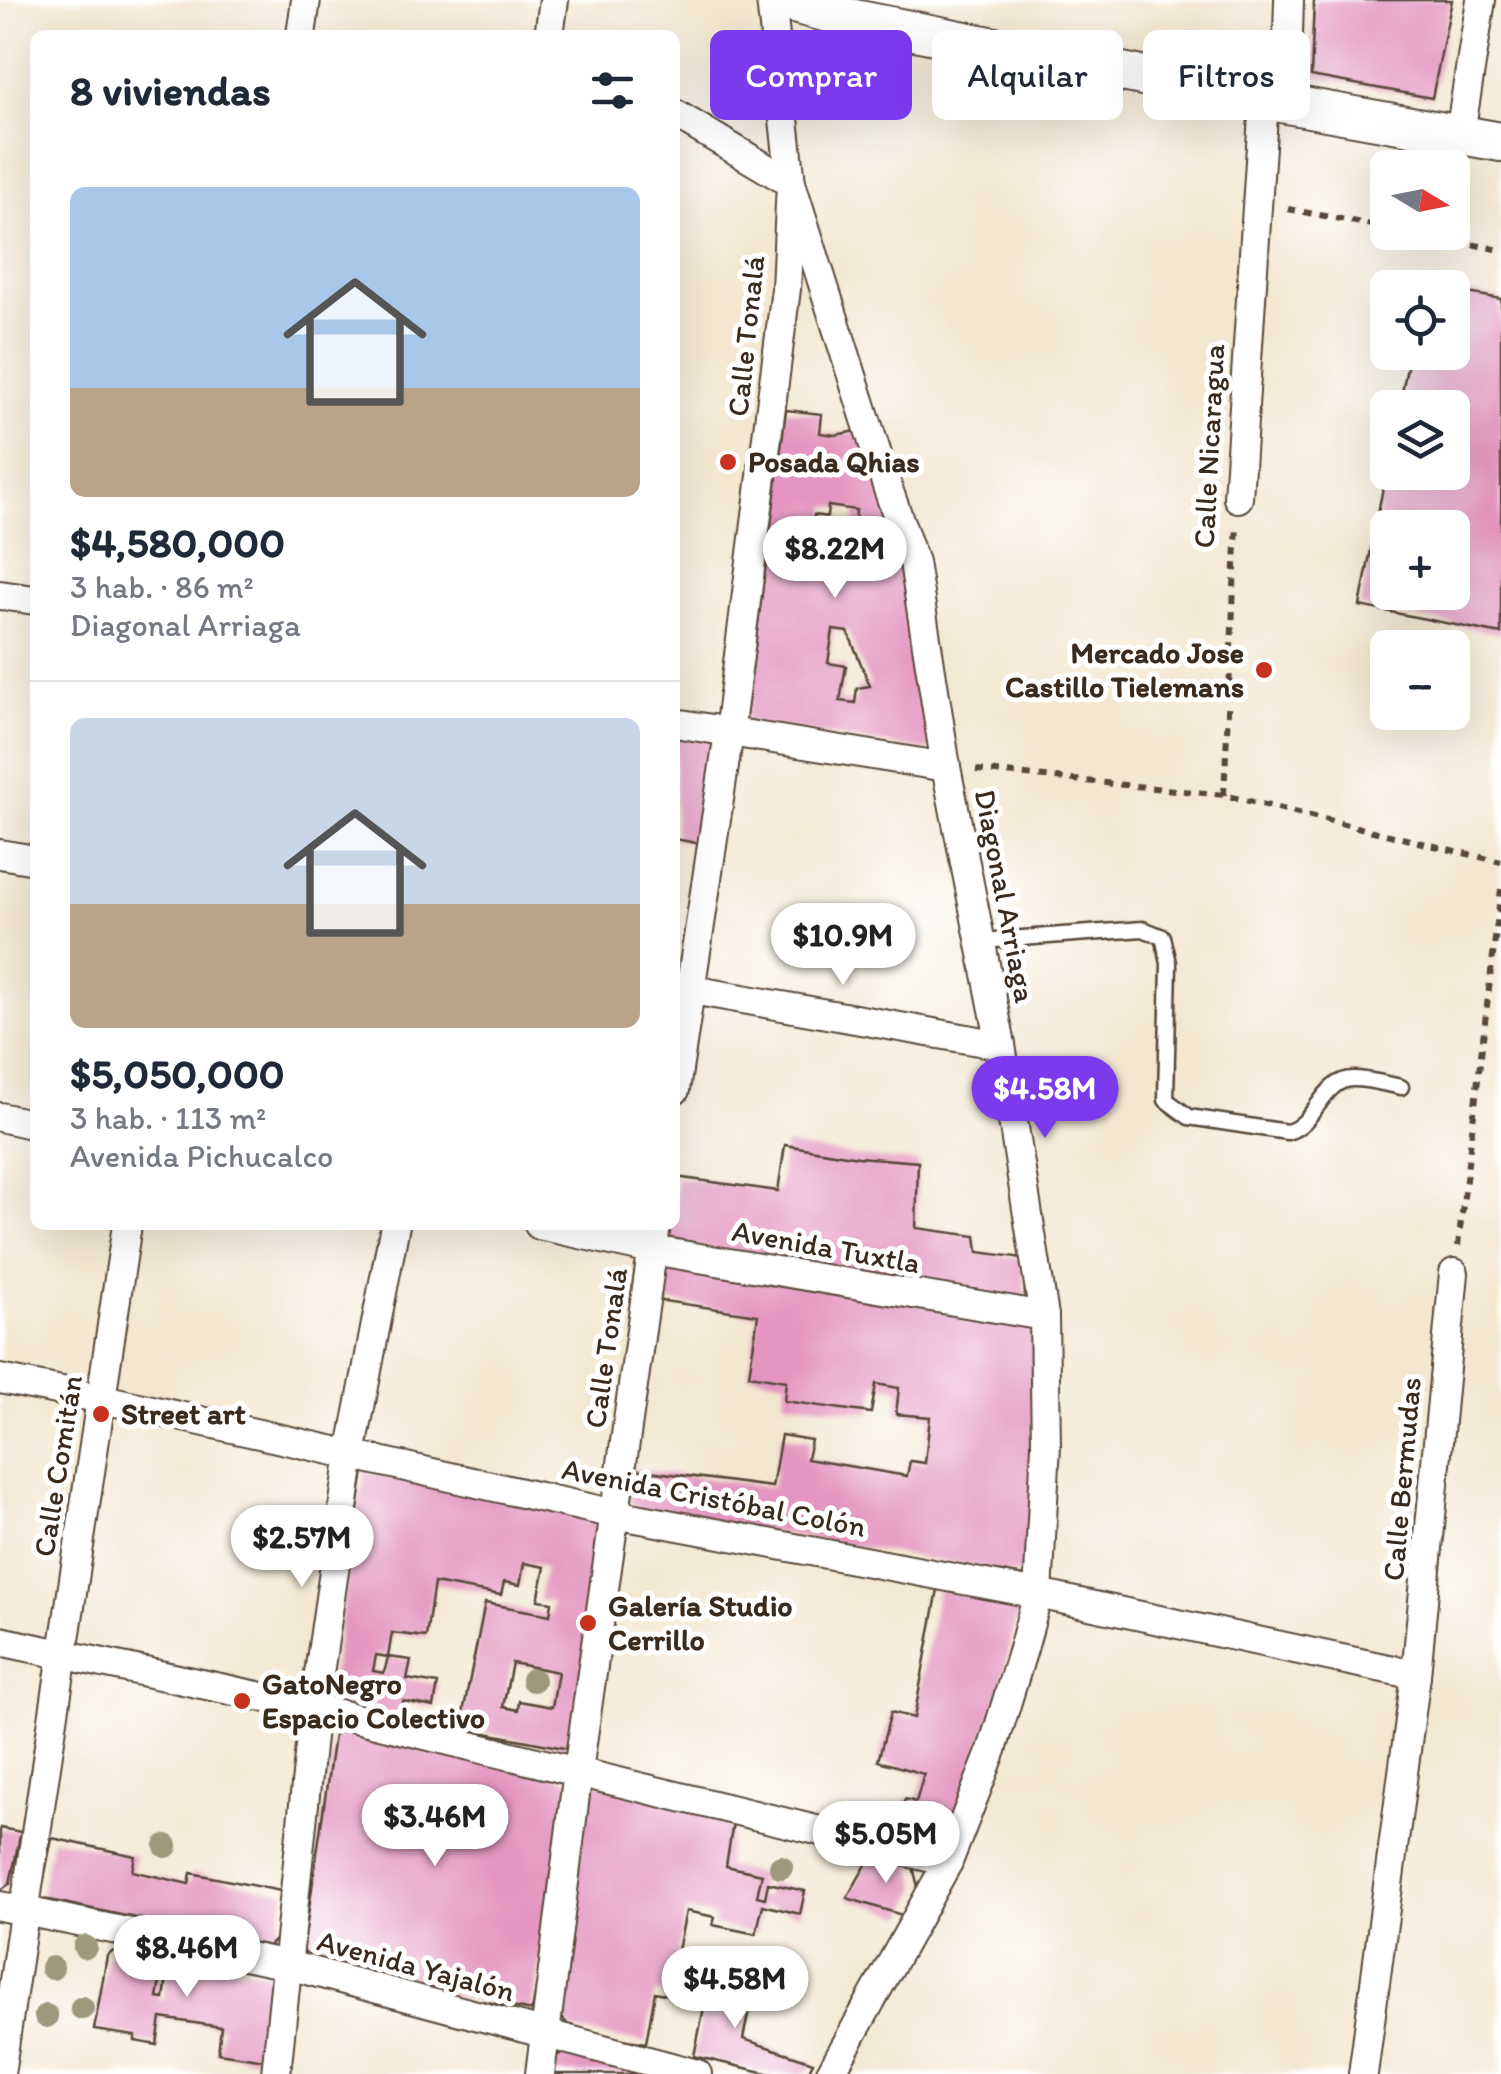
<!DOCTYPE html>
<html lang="es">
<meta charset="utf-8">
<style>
body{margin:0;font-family:Itim,sans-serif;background:#f2f2f3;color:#1f2937;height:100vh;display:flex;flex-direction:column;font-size:38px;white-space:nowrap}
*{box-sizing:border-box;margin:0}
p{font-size:32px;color:#747a83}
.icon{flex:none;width:55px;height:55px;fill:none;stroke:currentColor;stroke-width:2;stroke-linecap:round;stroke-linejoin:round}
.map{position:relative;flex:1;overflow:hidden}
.details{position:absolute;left:30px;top:30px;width:650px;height:1200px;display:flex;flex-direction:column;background:#fff;border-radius:15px;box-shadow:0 10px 40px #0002}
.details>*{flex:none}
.guide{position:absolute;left:710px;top:30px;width:640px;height:90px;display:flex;gap:20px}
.needle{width:65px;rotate:100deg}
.buttons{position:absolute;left:1370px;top:150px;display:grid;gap:20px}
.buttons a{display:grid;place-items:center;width:100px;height:100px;border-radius:15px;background:#fff;box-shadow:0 10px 40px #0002;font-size:50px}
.price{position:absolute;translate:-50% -85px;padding:0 22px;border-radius:35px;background:#fff;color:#222;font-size:32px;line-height:65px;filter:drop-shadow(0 2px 5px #0008)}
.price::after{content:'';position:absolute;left:50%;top:60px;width:30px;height:22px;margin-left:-15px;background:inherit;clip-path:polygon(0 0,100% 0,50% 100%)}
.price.active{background:#7c3aed;color:#fff}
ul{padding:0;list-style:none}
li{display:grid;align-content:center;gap:20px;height:530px;padding:0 40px}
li+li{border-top:2px solid #e0e1e3}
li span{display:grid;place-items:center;height:310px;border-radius:15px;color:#555}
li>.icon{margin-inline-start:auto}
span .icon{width:180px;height:180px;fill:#fffc;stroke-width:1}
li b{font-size:42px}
h2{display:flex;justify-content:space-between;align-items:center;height:120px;padding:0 40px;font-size:42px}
.pill{padding:0 35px;border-radius:15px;background:#fff;box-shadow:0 10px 40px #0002;font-size:35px;line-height:90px}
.pill.active{background:#7c3aed;color:#fff}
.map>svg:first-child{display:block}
.building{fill:#e496c0;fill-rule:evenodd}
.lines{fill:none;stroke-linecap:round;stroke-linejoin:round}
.lane-casing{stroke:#574639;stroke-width:19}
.street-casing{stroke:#574639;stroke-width:32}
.secondary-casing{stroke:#574639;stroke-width:42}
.path{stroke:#574639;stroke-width:6;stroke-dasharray:8 8;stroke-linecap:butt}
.lane{stroke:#fff;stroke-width:14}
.street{stroke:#fff;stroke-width:28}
.secondary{stroke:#fff;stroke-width:38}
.tree{fill:#9e997d}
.poi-dot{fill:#c8321e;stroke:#fff;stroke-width:4}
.labels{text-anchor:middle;stroke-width:10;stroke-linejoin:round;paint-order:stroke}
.street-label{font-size:30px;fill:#3b2a1e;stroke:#fff}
.poi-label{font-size:30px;font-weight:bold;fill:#3b2a1e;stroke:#fff;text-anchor:start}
</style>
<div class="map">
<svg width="1501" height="2074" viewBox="0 0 1501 2074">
<rect width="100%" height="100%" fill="#fff"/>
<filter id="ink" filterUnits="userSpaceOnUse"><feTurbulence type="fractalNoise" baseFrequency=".01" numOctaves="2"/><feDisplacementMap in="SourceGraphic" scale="20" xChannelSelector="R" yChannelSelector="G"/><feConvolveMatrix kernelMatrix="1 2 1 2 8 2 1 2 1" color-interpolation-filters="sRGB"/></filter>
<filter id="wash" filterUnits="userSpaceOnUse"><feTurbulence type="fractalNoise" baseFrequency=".0048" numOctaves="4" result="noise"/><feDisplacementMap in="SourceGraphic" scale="40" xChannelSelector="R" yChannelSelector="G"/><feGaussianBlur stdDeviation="2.25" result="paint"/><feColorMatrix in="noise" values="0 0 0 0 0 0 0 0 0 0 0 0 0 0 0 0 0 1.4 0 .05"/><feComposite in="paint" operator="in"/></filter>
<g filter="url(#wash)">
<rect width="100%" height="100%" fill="#f3e7d0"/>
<g id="blocks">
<g class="building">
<path d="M1314,0H1452L1432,98L1311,76Z"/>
<path d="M1452,290L1501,299V634L1360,606L1386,472H1452V408H1399L1410,352H1452ZM1388,528H1452V592H1388Z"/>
<path d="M786,410L822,414L820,433L835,435L862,430L890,514L904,581L935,739L928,751L745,722ZM828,506L856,510L854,540L845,538L856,572L806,565L807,553L832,557L835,535L812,532L814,515L827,517ZM833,630L848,632L870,686L857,688L855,703L840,701L846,666L828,663Z"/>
<path d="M675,734L720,743L702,844L675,839Z"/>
<path d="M785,1145L858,1157L918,1162L916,1228L976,1236L978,1252L1024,1258L1025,1299L670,1242L664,1233L665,1225H675V1177L778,1191Z"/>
<path d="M663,1263L1035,1323L1034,1514L1024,1576L636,1508L629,1498L633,1469L772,1487L781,1435L811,1440L807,1459L907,1476L910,1461L925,1463L930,1417L896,1414L899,1388L876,1384L871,1413L784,1401L786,1381L749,1375L758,1315L657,1300Z"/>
<path d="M364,1471L612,1522L569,1749L460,1728L485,1603L550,1615L552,1602L538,1600L545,1567L524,1563L520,1585L504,1582L501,1595L434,1583L426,1637L392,1633L388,1657L376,1655L373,1671L384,1673L388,1657L411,1660L407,1679L438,1684L434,1707L403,1701L401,1718L327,1704ZM512,1663L558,1672L552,1707L519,1701L518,1710L503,1707Z"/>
<path d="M938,1589L1020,1605L999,1694L944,1851L894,1834L905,1799L916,1802L924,1774L878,1761L891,1712L914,1718Z"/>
<path d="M336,1722L574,1781L532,2011L316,1968L303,1950Z"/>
<path d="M598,1783L734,1816L726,1866L762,1874L757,1896L765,1898L768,1883L805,1891L800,1914L763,1905L756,1934L713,1925L715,1917L686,1911L669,1995L655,1992L646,2043L574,2031L555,2010L590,1791Z"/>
<path d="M0,1828L21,1832L10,1883L0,1891Z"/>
<path d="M52,1838L135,1856L132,1871L189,1884L191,1873L286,1892L276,1939L269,1946L40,1898Z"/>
<path d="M871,1856L913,1867L918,1887L905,1916L847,1898Z"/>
<path d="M119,1947L165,1954L157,1998L164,1999L170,1954L278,1975L266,2060L218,2053L221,2027L161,2018L157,2045L135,2041V2036L94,2030L107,1956Z"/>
<path d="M696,1963L724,1969L719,1993L751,2000L743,2039L813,2062L809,2070L801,2074H771L694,2056L707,1993L690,1989Z"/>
<path d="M563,2052L645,2074H551L552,2059Z"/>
</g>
</g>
</g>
<g filter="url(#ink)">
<use href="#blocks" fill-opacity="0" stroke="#574639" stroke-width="2.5"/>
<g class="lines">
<g class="lane-casing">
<path id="lane" d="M982,941L1143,929L1163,937L1169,963L1166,1100L1189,1117L1287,1132C1316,1125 1322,1079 1353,1079C1369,1079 1386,1084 1401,1087"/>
</g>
<g class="street-casing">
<g id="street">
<path d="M301,35L306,0"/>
<path d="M549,35L554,0"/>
<path d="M1286,104L1289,0"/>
<path d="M675,114L791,183"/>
<path d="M1460,134L1481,0"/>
<path d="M791,183L887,486L914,562L946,767L1001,1045L1044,1316L1046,1445L1038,1594L1023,1649L992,1750L948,1862L830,2074"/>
<path d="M1238,498L1264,100"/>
<path d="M0,595L35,600"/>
<path d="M675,723L946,767"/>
<path d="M0,854L35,860"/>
<path d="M675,987L1001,1045"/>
<path d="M675,1090L729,733L786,289L791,183L771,0"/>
<path d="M0,1117L35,1125"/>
<path d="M539,1225L652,1250L1044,1316"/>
<path d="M0,1379L103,1399L615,1514L1038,1594L1416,1675"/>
<path d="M0,1641L314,1708L948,1862"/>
<path d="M0,1906L288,1965L697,2074"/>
<path d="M0,2074L127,1225"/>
<path d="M276,2074L314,1708L351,1454L395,1225"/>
<path d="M540,2074L578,1771L656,1225"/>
<path d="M1363,2074L1416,1675L1454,1273"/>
</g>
</g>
<g class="secondary-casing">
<path id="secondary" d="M778,0L844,17L1264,100L1501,142"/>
</g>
<g class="path">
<path d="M1288,209L1388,228"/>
<path d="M1410,232L1501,250"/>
<path d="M976,770L1224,795L1501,862"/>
<path d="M1224,795L1237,524"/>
<path d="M1458,1246L1501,889"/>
</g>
<use href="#lane" class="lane"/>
<use href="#street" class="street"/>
<use href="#secondary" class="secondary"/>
</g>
<g class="tree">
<circle cx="533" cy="1680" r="12"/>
<circle cx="166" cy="1846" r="12"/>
<circle cx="781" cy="1867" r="12"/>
<circle cx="85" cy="1947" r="12"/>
<circle cx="52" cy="1968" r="12"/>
<circle cx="765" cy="1968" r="12"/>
<circle cx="82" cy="2008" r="12"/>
<circle cx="46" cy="2016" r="12"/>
</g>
</g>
<g class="poi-dot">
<circle cx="728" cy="462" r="10"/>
<circle cx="1264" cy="670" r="10"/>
<circle cx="101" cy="1414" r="10"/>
<circle cx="588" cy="1623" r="10"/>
<circle cx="242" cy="1701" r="10"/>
</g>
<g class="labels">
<g class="street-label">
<text transform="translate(746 336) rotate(-84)" y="10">Calle Tonalá</text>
<text transform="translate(1209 446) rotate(-87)" y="10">Calle Nicaragua</text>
<text transform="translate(1005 896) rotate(79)" y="10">Diagonal Arriaga</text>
<text transform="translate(826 1247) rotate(10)" y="10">Avenida Tuxtla</text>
<text transform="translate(606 1348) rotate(-82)" y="10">Calle Tonalá</text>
<text transform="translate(58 1466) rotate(-81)" y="10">Calle Comitán</text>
<text transform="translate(1402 1479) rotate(-85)" y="10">Calle Bermudas</text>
<text transform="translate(714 1498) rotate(11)" y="10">Avenida Cristóbal Colón</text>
<text transform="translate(416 1966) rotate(15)" y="10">Avenida Yajalón</text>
</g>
<g class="poi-label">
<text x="748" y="472">Posada Qhias</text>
<text x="1244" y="663" text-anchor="end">Mercado Jose<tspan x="1244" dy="34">Castillo Tielemans</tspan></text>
<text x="121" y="1424">Street art</text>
<text x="608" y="1616">Galería Studio<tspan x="608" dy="34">Cerrillo</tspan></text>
<text x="262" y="1694">GatoNegro<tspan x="262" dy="34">Espacio Colectivo</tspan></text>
</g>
</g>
</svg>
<div class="buttons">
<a><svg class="needle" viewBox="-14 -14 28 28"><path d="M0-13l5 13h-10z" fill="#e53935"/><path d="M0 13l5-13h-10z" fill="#747a83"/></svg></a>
<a><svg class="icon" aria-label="locate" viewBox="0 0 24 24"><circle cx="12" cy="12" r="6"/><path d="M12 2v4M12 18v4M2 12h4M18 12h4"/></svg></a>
<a><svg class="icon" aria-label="layers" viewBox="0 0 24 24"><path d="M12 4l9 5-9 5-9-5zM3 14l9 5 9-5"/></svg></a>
<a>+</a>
<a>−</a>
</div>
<b class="price" style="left:835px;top:601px">$8.22M</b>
<b class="price" style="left:843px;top:988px">$10.9M</b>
<b class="price active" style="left:1045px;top:1141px">$4.58M</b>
<b class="price" style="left:302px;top:1590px">$2.57M</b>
<b class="price" style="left:435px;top:1869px">$3.46M</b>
<b class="price" style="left:886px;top:1886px">$5.05M</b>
<b class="price" style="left:187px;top:2000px">$8.46M</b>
<b class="price" style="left:735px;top:2031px">$4.58M</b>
<div class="guide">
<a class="pill active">Comprar</a>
<a class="pill">Alquilar</a>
<a class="pill">Filtros</a>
</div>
<section class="details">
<h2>8 viviendas<svg class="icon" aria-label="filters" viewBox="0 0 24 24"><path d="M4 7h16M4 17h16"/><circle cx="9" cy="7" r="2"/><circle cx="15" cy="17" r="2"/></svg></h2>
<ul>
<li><span style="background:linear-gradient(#a9c7e8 65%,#b9a48a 0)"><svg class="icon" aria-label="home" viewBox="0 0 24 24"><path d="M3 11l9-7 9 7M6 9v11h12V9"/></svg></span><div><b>$4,580,000</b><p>3 hab. · 86 m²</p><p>Diagonal Arriaga</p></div></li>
<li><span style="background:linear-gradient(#c9d6e8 60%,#b9a48a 0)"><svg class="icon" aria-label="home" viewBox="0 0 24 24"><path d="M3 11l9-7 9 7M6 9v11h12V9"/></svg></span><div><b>$5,050,000</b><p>3 hab. · 113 m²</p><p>Avenida Pichucalco</p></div></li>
</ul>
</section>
</div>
